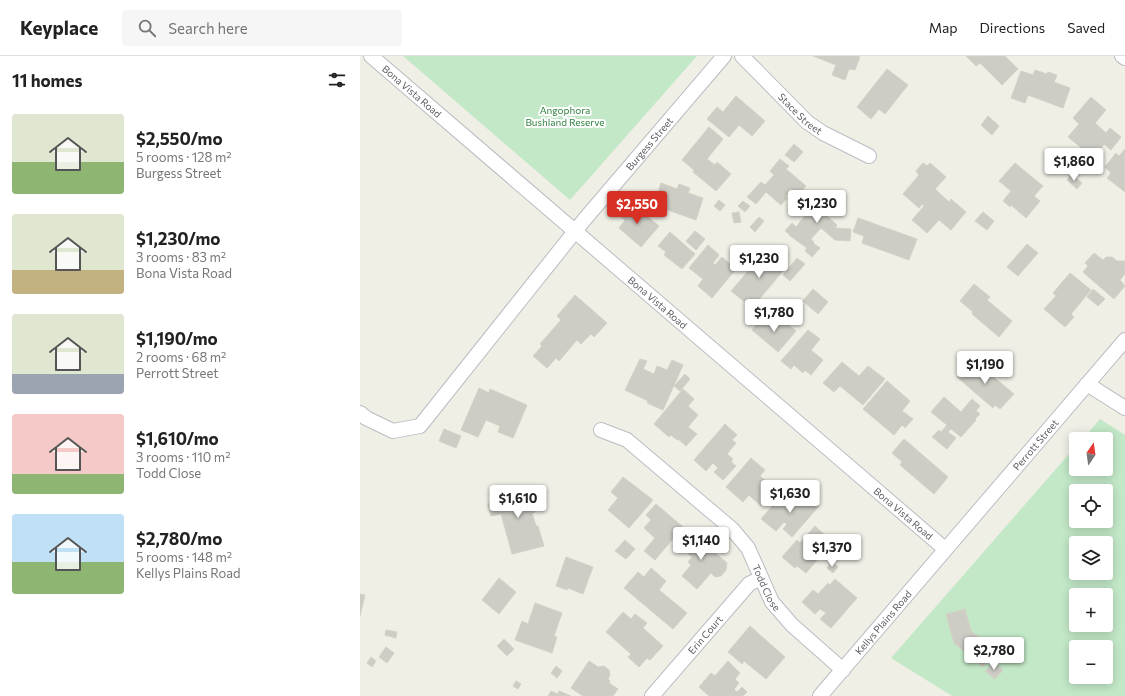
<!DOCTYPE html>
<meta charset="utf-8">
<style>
body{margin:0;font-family:Commissioner,sans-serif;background:#f6f6f6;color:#222;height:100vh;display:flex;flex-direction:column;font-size:15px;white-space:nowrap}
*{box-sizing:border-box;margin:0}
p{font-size:13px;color:#767676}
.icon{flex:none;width:22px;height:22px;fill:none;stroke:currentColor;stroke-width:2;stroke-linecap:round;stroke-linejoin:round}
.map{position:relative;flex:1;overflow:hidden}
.panel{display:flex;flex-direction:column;background:#fff;width:360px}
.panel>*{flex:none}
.needle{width:26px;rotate:13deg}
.tools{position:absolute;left:709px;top:376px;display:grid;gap:8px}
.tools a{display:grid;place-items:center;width:44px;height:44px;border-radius:4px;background:#fff;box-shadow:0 2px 10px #0003;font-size:20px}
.price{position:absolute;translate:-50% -34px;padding:0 9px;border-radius:4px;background:#fff;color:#222;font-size:13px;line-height:26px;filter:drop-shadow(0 1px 2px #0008)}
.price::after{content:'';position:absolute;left:50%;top:24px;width:12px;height:9px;margin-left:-6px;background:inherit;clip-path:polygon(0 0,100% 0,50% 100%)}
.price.current{background:#d93025;color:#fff}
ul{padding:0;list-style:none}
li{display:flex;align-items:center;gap:12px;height:100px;padding:0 12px}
li span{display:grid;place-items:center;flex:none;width:112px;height:80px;border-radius:4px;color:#555}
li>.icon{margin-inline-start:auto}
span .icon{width:48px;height:48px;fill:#fffc;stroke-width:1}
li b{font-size:17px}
h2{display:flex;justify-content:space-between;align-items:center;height:48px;padding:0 12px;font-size:17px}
header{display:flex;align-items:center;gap:24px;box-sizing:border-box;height:56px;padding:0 20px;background:#fff;border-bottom:1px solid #e0e0e0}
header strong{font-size:19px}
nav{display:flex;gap:22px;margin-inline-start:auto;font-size:14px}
.search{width:280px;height:36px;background:#f6f6f6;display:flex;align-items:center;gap:10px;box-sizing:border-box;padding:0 14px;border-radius:4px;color:#767676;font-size:15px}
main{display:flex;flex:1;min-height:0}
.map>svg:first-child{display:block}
.green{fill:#c2e8c7;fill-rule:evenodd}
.building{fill:#cdccc5;stroke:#d5d2c4}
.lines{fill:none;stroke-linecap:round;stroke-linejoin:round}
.minor-casing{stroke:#babcc2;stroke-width:16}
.minor{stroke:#fff;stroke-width:14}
.labels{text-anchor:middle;stroke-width:4;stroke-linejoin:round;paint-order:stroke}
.street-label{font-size:10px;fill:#5d6066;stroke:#fff}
.park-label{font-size:10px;fill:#318240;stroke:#fff}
</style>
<header>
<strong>Keyplace</strong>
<div class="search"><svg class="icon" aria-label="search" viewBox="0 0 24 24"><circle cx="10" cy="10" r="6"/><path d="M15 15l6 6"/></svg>Search here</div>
<nav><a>Map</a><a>Directions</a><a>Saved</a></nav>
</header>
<main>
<section class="panel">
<h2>11 homes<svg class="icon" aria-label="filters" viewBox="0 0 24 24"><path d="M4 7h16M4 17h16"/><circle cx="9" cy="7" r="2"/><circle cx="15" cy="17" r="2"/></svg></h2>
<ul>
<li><span style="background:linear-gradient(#dfe7d0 60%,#8fb573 0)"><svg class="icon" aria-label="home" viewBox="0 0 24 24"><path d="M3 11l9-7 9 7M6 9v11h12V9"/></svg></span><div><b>$2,550/mo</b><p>5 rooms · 128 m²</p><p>Burgess Street</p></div></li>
<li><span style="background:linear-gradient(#dfe7d0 70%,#c2b280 0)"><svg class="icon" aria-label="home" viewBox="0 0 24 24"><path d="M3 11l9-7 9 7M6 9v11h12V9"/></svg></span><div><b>$1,230/mo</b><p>3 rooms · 83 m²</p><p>Bona Vista Road</p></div></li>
<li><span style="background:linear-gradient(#dfe7d0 75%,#9aa5b1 0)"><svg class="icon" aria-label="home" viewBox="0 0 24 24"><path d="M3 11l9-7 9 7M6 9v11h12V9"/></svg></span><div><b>$1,190/mo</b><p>2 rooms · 68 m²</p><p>Perrott Street</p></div></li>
<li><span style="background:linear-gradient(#f6c9c9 75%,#8fb573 0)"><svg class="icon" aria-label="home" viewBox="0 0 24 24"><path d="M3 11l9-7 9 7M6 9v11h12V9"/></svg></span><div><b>$1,610/mo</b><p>3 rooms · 110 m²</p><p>Todd Close</p></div></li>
<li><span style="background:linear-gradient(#bfe0f5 60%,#8fb573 0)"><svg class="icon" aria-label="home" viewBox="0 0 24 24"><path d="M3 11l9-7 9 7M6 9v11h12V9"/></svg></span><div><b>$2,780/mo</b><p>5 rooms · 148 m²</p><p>Kellys Plains Road</p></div></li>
</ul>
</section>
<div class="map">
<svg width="765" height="640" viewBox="0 0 765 640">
<rect width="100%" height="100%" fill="#f0efe6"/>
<g class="green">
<path d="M43,0H337L210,144Z"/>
<path d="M740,363L765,379V640H592L531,602L716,390V413H746V383H723ZM716,435H746V465H716ZM716,487H746V517H716ZM716,539H746V569H716ZM716,591H746V621H716Z"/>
</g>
<g class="building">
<path d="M453,0H498L500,1L495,14L489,13L485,24L472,19L476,9Z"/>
<path d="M606,0H645L658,13L642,29L620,7L616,10Z"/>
<path d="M527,13L548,29L525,58L519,53L511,63L497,51Z"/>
<path d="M675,14L687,18L688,16L697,19L694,26L710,32L703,52L668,39L665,47L651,42L661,15L673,19Z"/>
<path d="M376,40L405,65L392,80L379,69L369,81L347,63L357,51L363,56Z"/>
<path d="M731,41L746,54L735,67L746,77L750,72L761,81L751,94L744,88L740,94L737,91L730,99L708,81L719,68L713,62Z"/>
<path d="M628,60L639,70L632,79L621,69Z"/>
<path d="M349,71L363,83L347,103L355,109L357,106L371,118L356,135L333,116L334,114L322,104Z"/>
<path d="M434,88L443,96L434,106L425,99Z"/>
<path d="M765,93V136L747,122L751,117L745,111L756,97L759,100Z"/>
<path d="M420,103L429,110L426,113L446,130L441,136L437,133L435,136L431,133L425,141L427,142L421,149L406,136L396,148L387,141L401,126L405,129L414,119L410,115Z"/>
<path d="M563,107L567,110L570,107L586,121L575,133L589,146L591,143L606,156L591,174L579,164L567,177L552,164L564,150L562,148L559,152L543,138L559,119L556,115Z"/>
<path d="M655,107L683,130L674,140L680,145L666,162L651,149L650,151L643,145L651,135L639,125Z"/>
<path d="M711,118L722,127L717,133L707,124Z"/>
<path d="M301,127L317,133L319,128L330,132L328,137L343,142L336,164L294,149Z"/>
<path d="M447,134L451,137L447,142L442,139Z"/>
<path d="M454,137L462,144L468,137L476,144L468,154L470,156L467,160L477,169L475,172L491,173L490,185L475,184L461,172L451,183L454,186L453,187L460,192L452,201L445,195L447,192L429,179V178L425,175L432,167L436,171L451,152L445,147Z"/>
<path d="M359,144L365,149L360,155L354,150Z"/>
<path d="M383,145L390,150L385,156L378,150Z"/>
<path d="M271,147L299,170L281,191L259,172L265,164L260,160Z"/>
<path d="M379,156L381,166L374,167L372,157Z"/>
<path d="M623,156L634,165L627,174L615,165Z"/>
<path d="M399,161L404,165L395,176L390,171Z"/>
<path d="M498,162L557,183L549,204L502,187L504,180L493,176Z"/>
<path d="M335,175L345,183L336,194L326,185Z"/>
<path d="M310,176L335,198L322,213L304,199L306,196L298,190Z"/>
<path d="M667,188L678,197L658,220L647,211Z"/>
<path d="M348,189L359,199L353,207L355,209L362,201L376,213L352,242L338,230L343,223L329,212Z"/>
<path d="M407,193L427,210L392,252L371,235Z"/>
<path d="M734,197L743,204L746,201H752L757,205H765V218L760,224L765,230L754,243L723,216L728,210L725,207Z"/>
<path d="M437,202L445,208L430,225L423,219Z"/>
<path d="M710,217L731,234L711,258L714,261L705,271L684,253L696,240L693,237Z"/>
<path d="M614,228L630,241L627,244L652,265L639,281L612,258L613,256L600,245Z"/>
<path d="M453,233L468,246L458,258L443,245Z"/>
<path d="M733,233L745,243L738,250L727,241Z"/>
<path d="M215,239L247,267L234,281L231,278L221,288L217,284L199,305L196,302L187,312L173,300L182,290L180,288L201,264L197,260Z"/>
<path d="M403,260L416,271L423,264L436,275L418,296L392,274Z"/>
<path d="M448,274L460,283L451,294L463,304L451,319L445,314L443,317L434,309L431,313L421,305Z"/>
<path d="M280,303L287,305L283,313L294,318L297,310L307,314L312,304L323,309L303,354L287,347L288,345L265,334Z"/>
<path d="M612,303L654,338L640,353L635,349L633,352L597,321Z"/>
<path d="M482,306L499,320L508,310L525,323L503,349L480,330L474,336L463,327Z"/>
<path d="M325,318L330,323L320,335L314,330Z"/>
<path d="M527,325L550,345L542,355L553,363L545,372L542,369L534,379L503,353Z"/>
<path d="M119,332L129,337L130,333L167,349L153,382L138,376L140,370L126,364L118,381L101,374Z"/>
<path d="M323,333L334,343L328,350L338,359L328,371L337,378L326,390L318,383L317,384L311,379L309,381L294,368Z"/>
<path d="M584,341L601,356L612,343L620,350L616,355L620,358L615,363L616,364L601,381L591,373L588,376L596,382L587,393L572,381L579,374L581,376L587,369L571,356Z"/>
<path d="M365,368L377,379L372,384L376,387L367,398L373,403L371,406L376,410L363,424L354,416L358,412L353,407L346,415L334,404Z"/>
<path d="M84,373L101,380L96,392L79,385Z"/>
<path d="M544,383L588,421L574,438L540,409L542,406L532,397Z"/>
<path d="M391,402L405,414L400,420L415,433L401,450L389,439L383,446L366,431Z"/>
<path d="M263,421L293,444L269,472L248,454L258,442L251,436Z"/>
<path d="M165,429L170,447L172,446L175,456L172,457L176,470H178L184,490L152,498L141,458L131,460L128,448L138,446L136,437Z"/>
<path d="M443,437L459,450L432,481L423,473L427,468L424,466L416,475L401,463L423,438L433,448Z"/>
<path d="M296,448L323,471L295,504L284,495L295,482L284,472L291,464L286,459Z"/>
<path d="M455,470L467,481L463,486L468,491L446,517L437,510L435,512L422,501L437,484L440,487Z"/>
<path d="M329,475L367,507L366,514L361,520L355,521L351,517L337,533L322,520L331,509L328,506L332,501L318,489Z"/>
<path d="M265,484L275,493L266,503L255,495Z"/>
<path d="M206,501L233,511L223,538L208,532L207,534L196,530Z"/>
<path d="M472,506L478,511L473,517L467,512Z"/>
<path d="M291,512L306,525L299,534L327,557L313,573L264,532L278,516L284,521Z"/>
<path d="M139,522L156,536L139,558L122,544Z"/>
<path d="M475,523L497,542L471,572L460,563L466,557L460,553L455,558L442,546L453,534L458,538L468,527L470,529Z"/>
<path d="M0,538L5,539L0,560Z"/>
<path d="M175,547L202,557L194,580L197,581L192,597L155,584L162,565L168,568Z"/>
<path d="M605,553L611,575L636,595L623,611L594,587L586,558Z"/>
<path d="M263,556L271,563L275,558L287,567L283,572L303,590L290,604L287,602L279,611L268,601L271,598L246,576Z"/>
<path d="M390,570L425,601L406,623L384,605L382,608L368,596Z"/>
<path d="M26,574L37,576L36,582L25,579Z"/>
<path d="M144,583L154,593L147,600L137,590Z"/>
<path d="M26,591L34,597L27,607L19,601Z"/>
<path d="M11,601L16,605L12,611L7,607Z"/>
<path d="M229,605L238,611L244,610L249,614L250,619L248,623L250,625L249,627L258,633L253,640H223L211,632Z"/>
<path d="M368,605L380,617L375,623L379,627L374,633L377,636L382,631L387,636L383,640H349L339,631L351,617L355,620Z"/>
<path d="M634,606L643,614L635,623L625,615Z"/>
<path d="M196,610L202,615L197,622L191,617Z"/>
<path d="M156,625L161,628L158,633L153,630Z"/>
<path d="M191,635L198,638L199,635L211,640H188Z"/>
</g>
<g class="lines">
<g class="minor-casing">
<g id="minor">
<path id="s1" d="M11,0L585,493"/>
<path id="s2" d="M382,0L447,66L463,77L509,100"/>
<path d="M762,0L765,2"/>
<path d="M727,328L765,352"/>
<path id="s3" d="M0,357L6,362L33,375L60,370L224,164L364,0"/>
<path id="s4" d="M241,374L267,384L372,473L388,492L412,546L432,569L483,614"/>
<path id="s5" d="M292,640L389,528L401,522"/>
<path id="s6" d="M460,640L765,284"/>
</g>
</g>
<use href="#minor" class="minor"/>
</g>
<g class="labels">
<g class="street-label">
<text dy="4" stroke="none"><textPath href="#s1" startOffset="54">Bona Vista Road</textPath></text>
<text dy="4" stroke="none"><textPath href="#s2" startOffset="82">Stace Street</textPath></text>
<text dy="4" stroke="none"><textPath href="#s3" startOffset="429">Burgess Street</textPath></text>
<text dy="4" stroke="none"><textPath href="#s1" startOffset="378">Bona Vista Road</textPath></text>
<text dy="4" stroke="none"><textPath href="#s6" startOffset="331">Perrott Street</textPath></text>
<text dy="4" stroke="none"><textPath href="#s1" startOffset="702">Bona Vista Road</textPath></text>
<text dy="4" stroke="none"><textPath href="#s4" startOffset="234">Todd Close</textPath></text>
<text dy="4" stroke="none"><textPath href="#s6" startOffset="97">Kellys Plains Road</textPath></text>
<text dy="4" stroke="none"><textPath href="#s5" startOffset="81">Erin Court</textPath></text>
</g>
<g class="park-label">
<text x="205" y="58">Angophora<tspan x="205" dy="12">Bushland Reserve</tspan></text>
</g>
</g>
</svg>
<div class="tools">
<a><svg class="needle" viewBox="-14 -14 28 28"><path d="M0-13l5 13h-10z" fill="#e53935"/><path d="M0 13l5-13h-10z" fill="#767676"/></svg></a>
<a><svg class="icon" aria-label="locate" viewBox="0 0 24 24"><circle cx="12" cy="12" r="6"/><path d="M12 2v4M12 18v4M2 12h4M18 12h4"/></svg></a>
<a><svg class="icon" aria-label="layers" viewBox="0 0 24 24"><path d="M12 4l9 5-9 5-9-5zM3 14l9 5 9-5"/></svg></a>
<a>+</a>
<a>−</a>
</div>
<b class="price" style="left:714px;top:126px">$1,860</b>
<b class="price" style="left:457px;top:168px">$1,230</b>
<b class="price current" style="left:277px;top:169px">$2,550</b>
<b class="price" style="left:399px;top:223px">$1,230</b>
<b class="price" style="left:414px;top:277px">$1,780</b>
<b class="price" style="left:625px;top:329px">$1,190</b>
<b class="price" style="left:430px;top:458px">$1,630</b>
<b class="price" style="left:158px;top:463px">$1,610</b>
<b class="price" style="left:341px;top:505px">$1,140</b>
<b class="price" style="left:472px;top:512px">$1,370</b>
<b class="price" style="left:634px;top:615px">$2,780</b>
</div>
</main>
